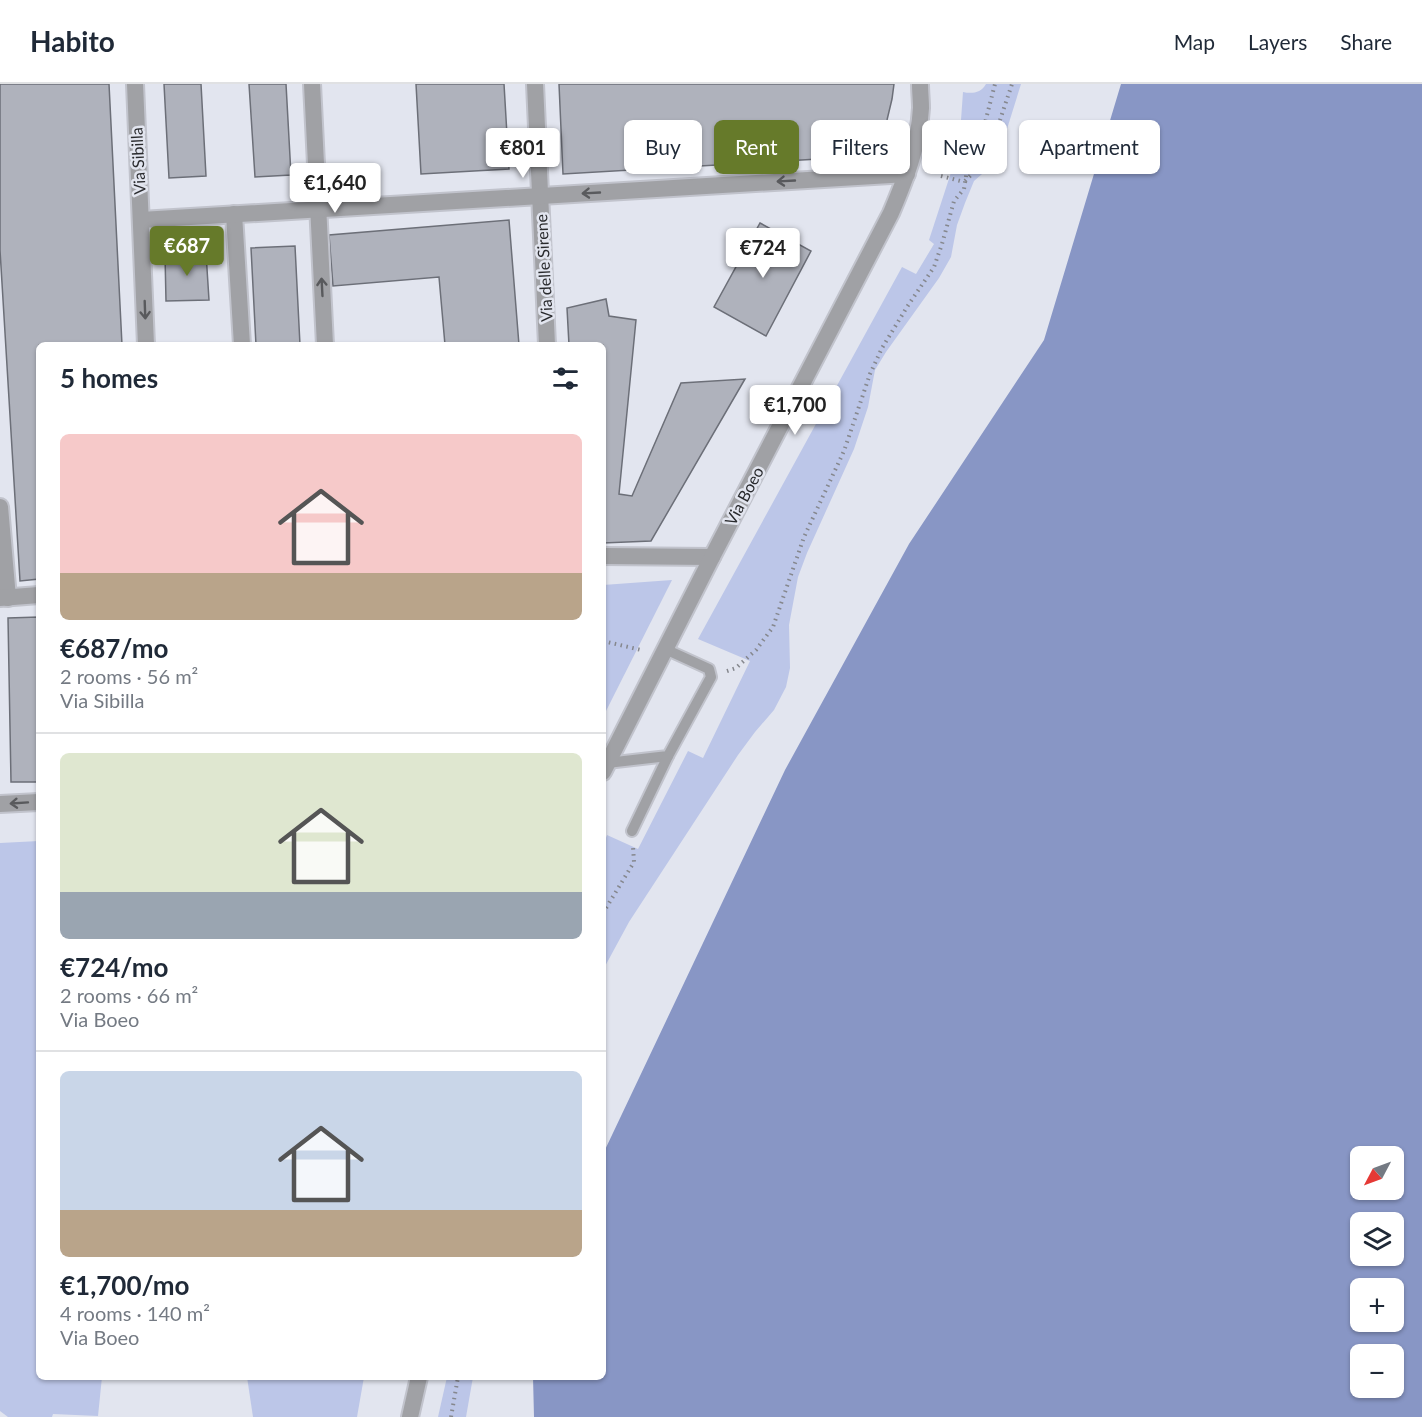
<!DOCTYPE html>
<meta charset="utf-8">
<style>
body{margin:0;font-family:Lato,sans-serif;background:#f2f2f3;color:#1f2937;height:100vh;display:flex;flex-direction:column;font-size:22px;white-space:nowrap}
*{box-sizing:border-box;margin:0}
p{font-size:20px;color:#747a83}
.icon{flex:none;width:33px;height:33px;fill:none;stroke:currentColor;stroke-width:2;stroke-linecap:round;stroke-linejoin:round}
.map{position:relative;flex:1;overflow:hidden}
.drawer{position:absolute;left:36px;top:258px;width:570px;height:1038px;display:flex;flex-direction:column;background:#fff;border-radius:9px;box-shadow:0 2px 4px #0004}
.drawer>*{flex:none}
.guide{position:absolute;left:624px;top:36px;width:570px;height:54px;display:flex;gap:12px}
.needle{width:39px;rotate:229deg}
.controls{position:absolute;left:1350px;top:1062px;display:grid;gap:12px}
.controls a{display:grid;place-items:center;width:54px;height:54px;border-radius:9px;background:#fff;box-shadow:0 2px 4px #0004;font-size:30px}
.price{position:absolute;translate:-50% -51px;padding:0 14px;border-radius:6px;background:#fff;color:#222;font-size:20px;line-height:39px;filter:drop-shadow(0 2px 3px #0008)}
.price::after{content:'';position:absolute;left:50%;top:36px;width:18px;height:14px;margin-left:-9px;background:inherit;clip-path:polygon(0 0,100% 0,50% 100%)}
.price.selected{background:#667a2a;color:#fff}
ul{padding:0;list-style:none}
li{display:grid;align-content:center;gap:12px;height:318px;padding:0 24px}
li+li{border-top:2px solid #e0e1e3}
li span{display:grid;place-items:center;height:186px;border-radius:9px;color:#555}
li>.icon{margin-inline-start:auto}
span .icon{width:108px;height:108px;fill:#fffc;stroke-width:1}
li b{font-size:26px}
h2{display:flex;justify-content:space-between;align-items:center;height:72px;padding:0 24px;font-size:26px}
.chip{padding:0 21px;border-radius:9px;background:#fff;box-shadow:0 2px 4px #0004;font-size:21px;line-height:54px}
.chip.selected{background:#667a2a;color:#fff}
header{display:flex;align-items:center;gap:36px;box-sizing:border-box;height:84px;padding:0 30px;background:#fff;border-bottom:2px solid #e0e1e3}
header strong{font-size:28px}
nav{display:flex;gap:33px;margin-inline-start:auto;font-size:21px}
.map>svg:first-child{display:block}
.green{fill:#bcc6e8}
.water{fill:#8896c5;fill-rule:evenodd}
.building{fill:#afb2bc;stroke:#6c6f78;stroke-width:1.5}
.lines{fill:none;stroke-linecap:round;stroke-linejoin:round}
.service-casing{stroke:#c1c3cc;stroke-width:14}
.minor-casing{stroke:#c1c3cc;stroke-width:20}
.tertiary-casing{stroke:#c1c3cc;stroke-width:20}
.path{stroke:#85878d;stroke-width:4;stroke-dasharray:1.5 4.5;stroke-linecap:butt}
.service{stroke:#a0a1a5;stroke-width:10}
.minor{stroke:#a0a1a5;stroke-width:16}
.tertiary{stroke:#a0a1a5;stroke-width:16}
.oneway{stroke:#595a5d}
.labels{text-anchor:middle;stroke-width:5;stroke-linejoin:round;paint-order:stroke}
.street-label{font-size:16px;fill:#292a2d;stroke:#e2e5ef}
</style>
<header>
<strong>Habito</strong>
<nav><a>Map</a><a>Layers</a><a>Share</a></nav>
</header>
<div class="map">
<svg width="1422" height="1333" viewBox="0 0 1422 1333">
<rect width="100%" height="100%" fill="#e2e5ef"/>
<g class="green">
<path d="M986,0H1021L997,77L974,97L965,119L957,141L951,173L939,194L886,268L875,286L868,323L854,365L807,469L798,493L789,541L790,584L786,603L774,626L755,648L738,671L629,838L603,886V762L607,751L638,765L688,667L703,674L750,577L698,555L902,183L916,190L934,160L929,156L959,64L963,8C972,10 981,9 986,0Z"/>
<path d="M672,496L603,633V501Z"/>
<path d="M39,757V1293H102L98,1332L53,1330L52,1333H8L0,1327V759Z"/>
<path d="M247,1293H364L357,1333H253Z"/>
<path d="M447,1293H473L466,1333H438Z"/>
</g>
<path class="water" d="M1121,0H1422V1333H534L533,1293H603V1070L785,686L909,460L1044,256ZM1360,1072H1394V1106H1360ZM1360,1138H1394V1172H1360ZM1360,1204H1394V1238H1360ZM1360,1270H1394V1304H1360Z"/>
<g class="building">
<path d="M0,0H109L122,261H39V495L20,497L0,166Z"/>
<path d="M164,0H201L206,92L169,94Z"/>
<path d="M249,0H286L291,91L255,93Z"/>
<path d="M416,0H504L509,85L421,90Z"/>
<path d="M559,0H894L892,15L887,36L871,72L563,90Z"/>
<path d="M509,136L519,261H445L439,193L333,202L329,151Z"/>
<path d="M760,139L811,167L766,252L714,223Z"/>
<path d="M295,162L300,261H256L251,164Z"/>
<path d="M206,169L209,216L166,217L165,171Z"/>
<path d="M606,215L609,232L636,236L619,410L632,412L681,299L745,295L651,457L603,459V261H569L567,224Z"/>
<path d="M39,533V698H11L8,534Z"/>
</g>
<g class="lines">
<g class="service-casing">
<g id="service">
<path d="M607,679L668,672L711,593L709,585L665,565"/>
<path d="M632,747L668,672"/>
</g>
</g>
<g class="minor-casing">
<g id="minor">
<path d="M312,0L325,261"/>
<path d="M535,0L547,261"/>
<path d="M234,130L242,261"/>
<path d="M141,136L907,90"/>
<path d="M0,423L8,514"/>
<path d="M603,472L712,473"/>
<path d="M0,514L39,511"/>
</g>
</g>
<g class="tertiary-casing">
<g id="tertiary">
<path d="M135,0L146,261"/>
<path d="M603,688L712,473L891,129C905,96 919,61 921,24C921,16 920,8 920,0"/>
<path d="M0,720L39,718"/>
<path d="M410,1333L419,1293"/>
</g>
</g>
<g class="path">
<path d="M941,92L964,98"/>
<path d="M965,97L987,75L1012,0"/>
<path d="M603,557L641,566"/>
<path d="M727,587L736,584L756,566L773,543L804,453L844,367L870,290L882,264L907,223L934,183L942,160L954,117L964,105L967,86L978,66L995,0"/>
<path d="M603,829L634,778L633,763"/>
<path d="M451,1333L458,1293"/>
</g>
<use href="#service" class="service"/>
<use href="#minor" class="minor"/>
<use href="#tertiary" class="tertiary"/>
</g>
<defs><path id="oneway-shaft" d="M-6 0H5M1.5-3L5.5 0L1.5 3" fill="none" stroke-width="1.6" stroke-linecap="round" stroke-linejoin="round" transform="scale(1.5)"/></defs>
<g class="oneway">
<use href="#oneway-shaft" transform="translate(786 97) rotate(177)"/>
<use href="#oneway-shaft" transform="translate(591 109) rotate(177)"/>
<use href="#oneway-shaft" transform="translate(322 203) rotate(-93)"/>
<use href="#oneway-shaft" transform="translate(145 226) rotate(88)"/>
<use href="#oneway-shaft" transform="translate(19 719) rotate(176)"/>
</g>
<g class="labels">
<g class="street-label">
<text transform="translate(138 77) rotate(-93)" y="6">Via Sibilla</text>
<text transform="translate(544 184) rotate(-93)" y="6">Via delle Sirene</text>
<text transform="translate(744 412) rotate(-62)" y="6">Via Boeo</text>
</g>
</g>
</svg>
<div class="controls">
<a><svg class="needle" viewBox="-14 -14 28 28"><path d="M0-13l5 13h-10z" fill="#e53935"/><path d="M0 13l5-13h-10z" fill="#747a83"/></svg></a>
<a><svg class="icon" aria-label="layers" viewBox="0 0 24 24"><path d="M12 4l9 5-9 5-9-5zM3 14l9 5 9-5"/></svg></a>
<a>+</a>
<a>−</a>
</div>
<b class="price" style="left:523px;top:95px">€801</b>
<b class="price" style="left:335px;top:130px">€1,640</b>
<b class="price selected" style="left:187px;top:193px">€687</b>
<b class="price" style="left:763px;top:195px">€724</b>
<b class="price" style="left:795px;top:352px">€1,700</b>
<div class="guide">
<a class="chip">Buy</a>
<a class="chip selected">Rent</a>
<a class="chip">Filters</a>
<a class="chip">New</a>
<a class="chip">Apartment</a>
</div>
<section class="drawer">
<h2>5 homes<svg class="icon" aria-label="filters" viewBox="0 0 24 24"><path d="M4 7h16M4 17h16"/><circle cx="9" cy="7" r="2"/><circle cx="15" cy="17" r="2"/></svg></h2>
<ul>
<li><span style="background:linear-gradient(#f6c9c9 75%,#b9a48a 0)"><svg class="icon" aria-label="home" viewBox="0 0 24 24"><path d="M3 11l9-7 9 7M6 9v11h12V9"/></svg></span><div><b>€687/mo</b><p>2 rooms · 56 m²</p><p>Via Sibilla</p></div></li>
<li><span style="background:linear-gradient(#dfe7d0 75%,#9aa5b1 0)"><svg class="icon" aria-label="home" viewBox="0 0 24 24"><path d="M3 11l9-7 9 7M6 9v11h12V9"/></svg></span><div><b>€724/mo</b><p>2 rooms · 66 m²</p><p>Via Boeo</p></div></li>
<li><span style="background:linear-gradient(#c9d6e8 75%,#b9a48a 0)"><svg class="icon" aria-label="home" viewBox="0 0 24 24"><path d="M3 11l9-7 9 7M6 9v11h12V9"/></svg></span><div><b>€1,700/mo</b><p>4 rooms · 140 m²</p><p>Via Boeo</p></div></li>
</ul>
</section>
</div>
